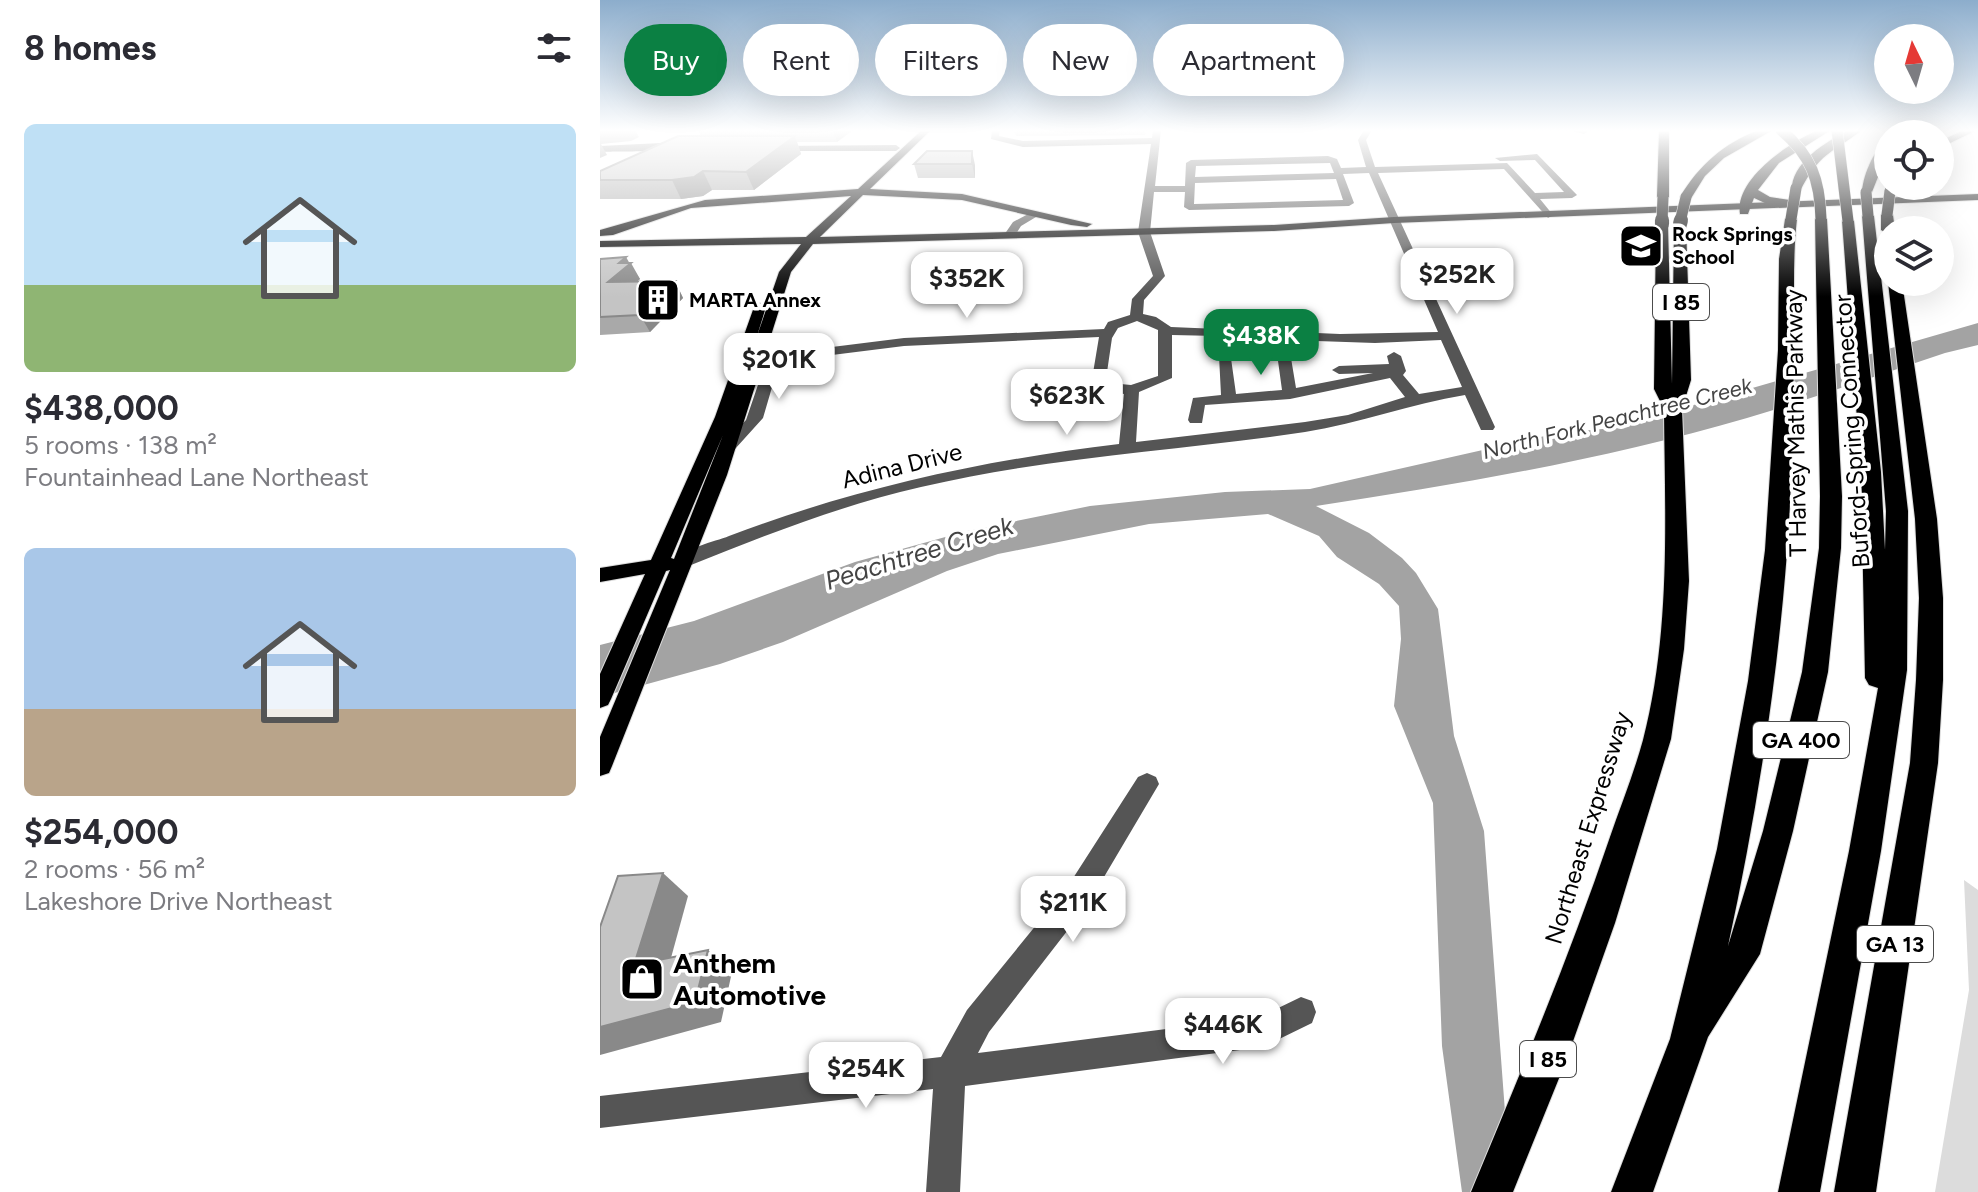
<!DOCTYPE html>
<meta charset="utf-8">
<style>
body{margin:0;font-family:Figtree,sans-serif;background:#f2f2f3;color:#2b2b33;height:100vh;display:flex;flex-direction:column;font-size:30px;white-space:nowrap}
*{box-sizing:border-box;margin:0}
p{font-size:26px;color:#7c7c81}
.icon{flex:none;width:44px;height:44px;fill:none;stroke:currentColor;stroke-width:2;stroke-linecap:round;stroke-linejoin:round}
.map{position:relative;flex:1;overflow:hidden}
.drawer{display:flex;flex-direction:column;background:#fff;width:600px}
.drawer>*{flex:none}
.guide{position:absolute;left:24px;top:24px;width:760px;height:72px;display:flex;gap:16px}
.needle{width:52px;rotate:355deg}
.controls{position:absolute;left:1274px;top:24px;display:grid;gap:16px}
.controls a{display:grid;place-items:center;width:80px;height:80px;border-radius:50%;background:#fff;box-shadow:0 8px 32px #0002;font-size:40px}
.price{position:absolute;translate:-50% -68px;padding:0 18px;border-radius:16px;background:#fff;color:#222;font-size:26px;line-height:52px;filter:drop-shadow(0 2px 4px #0008)}
.price::after{content:'';position:absolute;left:50%;top:48px;width:24px;height:18px;margin-left:-12px;background:inherit;clip-path:polygon(0 0,100% 0,50% 100%)}
.price.on{background:#0b8043;color:#fff}
ul{padding:0;list-style:none}
li{display:grid;align-content:center;gap:16px;height:424px;padding:0 24px}
li span{display:grid;place-items:center;height:248px;border-radius:12px;color:#555}
li>.icon{margin-inline-start:auto}
span .icon{width:144px;height:144px;fill:#fffc;stroke-width:1}
li b{font-size:34px}
h2{display:flex;justify-content:space-between;align-items:center;height:96px;padding:0 24px;font-size:34px}
.chip{padding:0 28px;border-radius:36px;background:#fff;box-shadow:0 8px 32px #0002;font-size:28px;line-height:72px}
.chip.on{background:#0b8043;color:#fff}
main{display:flex;flex:1;min-height:0}
.map>svg:first-child{display:block}
.green{fill:#dcdcdc}
.water{fill:#a3a3a3}
.lines{fill:none;stroke-linecap:round;stroke-linejoin:round}
.major-casing{stroke:#dbdbdb;stroke-width:2}
.highway-casing{stroke:#dbdbdb;stroke-width:2}
.minor{fill:#555;fill-rule:evenodd}
.major{fill:#000;fill-rule:evenodd}
.highway{fill:#000;fill-rule:evenodd}
.highway-bridge-far1-casing{stroke:#dbdbdb;stroke-width:12;stroke-linecap:butt}
.highway-bridge-casing{stroke:#dbdbdb;stroke-width:15;stroke-linecap:butt}
.highway-bridge-far1{stroke:#000;stroke-width:11}
.highway-bridge{stroke:#000;stroke-width:14}
.wall{fill:#a9a9a9}
.shaded-wall{fill:#898989}
.building{fill:#c4c4c4;stroke:#898989;stroke-width:2}
.labels{text-anchor:middle;stroke-width:7;stroke-linejoin:round;paint-order:stroke}
.far-poi-label{font-size:20px;font-weight:bold;fill:#000;stroke:#fff;text-anchor:start}
.shield{fill:#fff;stroke:#4c4c4c;stroke-width:2}
.shield-label{font-size:22px;font-weight:bold;fill:#000}
.far-water-label{font-size:22px;font-style:italic;fill:#444;stroke:#fff}
.street-label{font-size:24px;fill:#000;stroke:#fff}
.water-label{font-size:26px;font-style:italic;fill:#444;stroke:#fff}
.near-poi-label{font-size:28px;font-weight:bold;fill:#000;stroke:#fff;text-anchor:start}
</style>
<main>
<section class="drawer">
<h2>8 homes<svg class="icon" aria-label="filters" viewBox="0 0 24 24"><path d="M4 7h16M4 17h16"/><circle cx="9" cy="7" r="2"/><circle cx="15" cy="17" r="2"/></svg></h2>
<ul>
<li><span style="background:linear-gradient(#bfe0f5 65%,#8fb573 0)"><svg class="icon" aria-label="home" viewBox="0 0 24 24"><path d="M3 11l9-7 9 7M6 9v11h12V9"/></svg></span><div><b>$438,000</b><p>5 rooms · 138 m²</p><p>Fountainhead Lane Northeast</p></div></li>
<li><span style="background:linear-gradient(#a9c7e8 65%,#b9a48a 0)"><svg class="icon" aria-label="home" viewBox="0 0 24 24"><path d="M3 11l9-7 9 7M6 9v11h12V9"/></svg></span><div><b>$254,000</b><p>2 rooms · 56 m²</p><p>Lakeshore Drive Northeast</p></div></li>
</ul>
</section>
<div class="map">
<svg width="1378" height="1192" viewBox="0 0 1378 1192">
<rect width="100%" height="100%" fill="#fff"/>
<path class="green" d="M1364,880L1378,890V1192H1335L1369,990Z"/>
<path class="water" d="M1378,323V345L1345,353C1279,375 1214,398 1147,418C1007,459 861,484 716,506L769,533L802,558L816,573L838,609L854,736L884,831L911,1192H862L842,1046L833,803L794,706L801,639L799,606L779,584L737,557L719,536L668,514L549,524L398,554L347,571L183,642L120,664L0,697V645L94,621L255,562L367,531L490,506L625,492L710,489L958,433L1014,428Z"/>
<g class="lines">
<g class="major-casing">
<path id="major" d="M322,130H331L270,189L362,194L492,224L487,227L471,225L362,200L263,195L220,237L674,225L794,217L1378,194V200L794,223L674,231L213,244L191,272L127,475L12,766L9,773L0,776V737L70,570L66,571L11,699L8,705L0,708V674L45,574L0,582V568L51,560L115,417L154,307L160,303L166,307L156,339L179,272L201,244L0,247V241L206,237L251,196L91,208L13,235L0,236V230L105,200L258,189ZM123,435L74,559L71,558Z"/>
</g>
<g class="highway-casing">
<g id="highway">
<path d="M1059,130H1069V197L1063,201L1057,197Z"/>
<path d="M1159,130H1173L1124,158L1105,176L1090,200H1082L1080,197C1099,165 1124,143 1159,130Z"/>
<path d="M1218,130H1231L1179,163L1158,190L1170,197L1197,201V207L1167,204L1154,198L1148,214H1140C1134,179 1190,142 1218,130Z"/>
<path d="M1249,130H1262C1231,154 1220,152 1200,191H1192C1190,163 1227,141 1249,130Z"/>
<path d="M1310,130H1320L1319,134H1309Z"/>
<path d="M1364,130H1377L1340,148V141Z"/>
<path d="M1288,139V152L1272,192L1262,195C1261,179 1274,148 1288,139Z"/>
<path d="M1287,211L1293,215L1295,230H1288V234L1281,230V215Z"/>
<path d="M1268,212L1274,216L1308,511L1307,670L1281,851L1220,1192H1178L1249,851L1278,688L1269,685L1265,678L1261,472L1242,221L1248,217L1254,221L1281,472L1285,550L1286,511L1262,216Z"/>
<path d="M1191,215L1197,219C1192,264 1195,307 1194,352C1193,418 1192,486 1187,552C1177,685 1156,816 1128,946L1163,831L1202,672L1219,548L1220,496L1215,219L1221,215L1227,219L1242,496L1241,548L1228,672L1193,831L1160,954L1108,1037L1053,1192H1011L1070,1039L1117,849L1148,681L1165,550L1178,350L1179,259L1185,219Z"/>
<path d="M1062,220L1068,224L1072,384L1074,224L1080,220L1086,224L1091,380L1082,409L1089,581L1084,649L1071,739L1015,923L966,1061L913,1192H871C920,1074 969,958 1010,837C1021,805 1034,773 1043,740C1071,632 1065,519 1064,409L1054,389L1056,224Z"/>
<path d="M1288,282H1302L1337,519L1343,598V680L1338,763L1276,1192H1234L1310,763L1316,680L1319,598L1315,519Z"/>
</g>
</g>
<g class="minor">
<path d="M392,130H400L399,136L423,141L552,138L553,130H561L555,186H585L586,163L591,160L728,156L737,159L741,168L766,167L758,140L764,130H772L766,140L775,167L907,163L935,193L964,192L935,160L900,161L895,158L937,154L977,195L972,198L940,199L953,215L948,218L904,169L778,173L895,427L893,430H881L865,395C811,404 760,423 705,432C577,451 448,457 321,487C242,505 166,535 91,565H77L74,561C84,548 114,542 129,536C255,488 385,460 519,444L524,394L500,390L492,379L499,337L304,346L200,359L175,377L163,418L135,449H123L121,446L146,420L161,376L178,360L155,356V350L184,353L304,338L504,329L508,322L530,315L532,299L553,276L538,232L551,144L423,147L391,139ZM730,163L734,173L595,177L596,166ZM769,173L838,332L740,334L571,327L556,317L543,314L544,300L565,276L550,232L554,192H585L584,207L589,210L749,206L754,203L743,174ZM736,179L743,200L594,204L595,183ZM537,321L558,330V376L531,385L510,383L506,379L512,338L518,328ZM572,335L618,336L621,395L593,398L588,420L590,423H602L605,405L690,399L790,378L805,397L748,415L705,422L536,442L539,392L572,378ZM628,337L675,339L682,390L636,394ZM688,340L775,343L841,340L862,387L819,394L803,375L806,371L801,356L794,352L787,356L789,364L739,366L732,370L739,374L773,373L696,388Z"/>
<path d="M968,130H988V131L984,134Z"/>
<path d="M61,143L87,149C81,152 15,151 0,152V146Z"/>
<path d="M175,146L296,145L300,148L296,151H172Z"/>
<path d="M432,212L441,214L421,226L414,237H406L404,235L413,222Z"/>
<path d="M547,773L556,777L559,784L488,904L389,1032L378,1053L660,1017L701,997L712,1001L716,1012L712,1023L663,1047L365,1086L360,1192H326L333,1089L0,1128V1096L341,1057L367,1010L468,886L538,777Z"/>
</g>
<use href="#major" class="major"/>
<use href="#highway" class="highway"/>
<g class="highway-bridge-far1-casing">
<g id="highway-bridge-far1">
<path d="M1181,130C1211,155 1220,180 1221,219"/>
<path d="M1237,130L1248,221"/>
<path d="M1266,192L1268,216"/>
<path d="M1287,215L1290,191"/>
<path d="M1191,219L1196,188"/>
<path d="M1062,222L1063,197"/>
<path d="M1080,222L1086,197"/>
</g>
</g>
<g class="highway-bridge-casing">
<g id="highway-bridge">
<path d="M1062,224V220"/>
<path d="M1080,224L1081,220"/>
</g>
</g>
<use href="#highway-bridge-far1" class="highway-bridge-far1"/>
<use href="#highway-bridge" class="highway-bridge"/>
</g>
<g class="wall">
<path d="M98,130H253L237,142H197L201,154L154,190H112L103,196L81,199H0V171L101,136Z"/>
<path d="M414,130H546L545,135L416,136Z"/>
<path d="M314,164L375,165V178H318Z"/>
<path d="M0,259L29,263L40,279L36,282L75,281L83,298L50,332L0,335Z"/>
</g>
<g class="shaded-wall">
<path d="M0,130H35L39,137L31,141L1,144L7,155L0,158Z"/>
<path d="M233,130H253L237,142Z"/>
<path d="M195,136L201,154L154,190L146,172Z"/>
<path d="M372,151L375,165V178L372,164Z"/>
<path d="M103,171L112,190L103,196L81,199L72,180Z"/>
<path d="M26,257L30,264L31,263L40,279L18,299L8,282L19,263Z"/>
<path d="M75,281L83,298L50,332L40,315Z"/>
<path d="M63,873L88,896L63,987L34,965Z"/>
<path d="M108,950L132,972L121,1022L0,1055V1027Z"/>
</g>
<g class="building">
<path d="M78,136H195L146,172L103,171L94,177L72,180H0V171Z"/>
<path d="M327,151H372V164H314Z"/>
<path d="M26,257L19,263H31L8,282L75,281L40,315L0,317V259Z"/>
<path d="M63,873L34,965L108,950L95,1002L0,1027V927L18,876Z"/>
</g>
<linearGradient id="sky" x2="0" y2="1"><stop stop-color="#8cadcc"/><stop offset="0.44" stop-color="#fff"/><stop offset="1" stop-color="#fff" stop-opacity="0"/></linearGradient>
<rect width="1378" height="297" fill="url(#sky)"/>
<defs>
<g id="school-square" transform="scale(2.3)"><rect x="-9" y="-9" width="18" height="18" rx="4" fill="#000" stroke="#fff"/><path d="M0-5L7-2L0 1L-7-2ZM-4 1L0 2.5L4 1V4Q0 6-4 4Z" fill="#fff"/></g>
<g id="building-square" transform="scale(2.3)"><rect x="-9" y="-9" width="18" height="18" rx="4" fill="#000" stroke="#fff"/><path d="M-4-6H4V6H1V3H-1V6H-4ZM-2.5-4.3h1.7v1.8h-1.7ZM.8-4.3h1.7v1.8H.8ZM-2.5-1h1.7V.8h-1.7ZM.8-1h1.7V.8H.8Z" fill="#fff"/></g>
<g id="shop-square" transform="scale(2.3)"><rect x="-9" y="-9" width="18" height="18" rx="4" fill="#000" stroke="#fff"/><path d="M-5-2.5h2.3a2.7 3.5 0 0 1 5.4 0H5L5.5 6h-11ZM-1.5-2.5h3a1.5 2.3 0 0 0-3 0Z" fill="#fff"/></g>
</defs>
<g fill-rule="evenodd">
<use href="#school-square" x="1041" y="246"/>
<use href="#building-square" x="58" y="300"/>
<use href="#shop-square" x="42" y="979"/>
</g>
<g class="labels">
<g class="far-poi-label">
<text x="1072" y="241">Rock Springs<tspan x="1072" dy="23">School</tspan></text>
<text x="89" y="307">MARTA Annex</text>
</g>
<g class="shield">
<rect x="1053" y="284" width="56" height="36" rx="6"/>
<rect x="1153" y="722" width="96" height="36" rx="6"/>
<rect x="1257" y="926" width="76" height="36" rx="6"/>
<rect x="920" y="1041" width="56" height="36" rx="6"/>
</g>
<g class="shield-label">
<text x="1081" y="310">I 85</text>
<text x="1201" y="748">GA 400</text>
<text x="1295" y="952">GA 13</text>
<text x="948" y="1067">I 85</text>
</g>
<g class="far-water-label">
<text transform="translate(1017 418) rotate(-14)" y="8">North Fork Peachtree Creek</text>
</g>
<g class="street-label">
<text transform="translate(1196 423) rotate(-91)" y="8">T Harvey Mathis Parkway</text>
<text transform="translate(1252 431) rotate(-94)" y="8">Buford-Spring Connector</text>
<text transform="translate(302 466) rotate(-14)" y="8">Adina Drive</text>
<text transform="translate(988 828) rotate(-73)" y="8">Northeast Expressway</text>
</g>
<g class="water-label">
<text transform="translate(319 553) rotate(-17)" y="9">Peachtree Creek</text>
</g>
<g class="near-poi-label">
<text x="73" y="973">Anthem<tspan x="73" dy="32">Automotive</tspan></text>
</g>
</g>
</svg>
<div class="controls">
<a><svg class="needle" viewBox="-14 -14 28 28"><path d="M0-13l5 13h-10z" fill="#e53935"/><path d="M0 13l5-13h-10z" fill="#7c7c81"/></svg></a>
<a><svg class="icon" aria-label="locate" viewBox="0 0 24 24"><circle cx="12" cy="12" r="6"/><path d="M12 2v4M12 18v4M2 12h4M18 12h4"/></svg></a>
<a><svg class="icon" aria-label="layers" viewBox="0 0 24 24"><path d="M12 4l9 5-9 5-9-5zM3 14l9 5 9-5"/></svg></a>
</div>
<b class="price" style="left:857px;top:316px">$252K</b>
<b class="price" style="left:367px;top:320px">$352K</b>
<b class="price on" style="left:661px;top:377px">$438K</b>
<b class="price" style="left:179px;top:401px">$201K</b>
<b class="price" style="left:467px;top:437px">$623K</b>
<b class="price" style="left:473px;top:944px">$211K</b>
<b class="price" style="left:623px;top:1066px">$446K</b>
<b class="price" style="left:266px;top:1110px">$254K</b>
<div class="guide">
<a class="chip on">Buy</a>
<a class="chip">Rent</a>
<a class="chip">Filters</a>
<a class="chip">New</a>
<a class="chip">Apartment</a>
</div>
</div>
</main>
